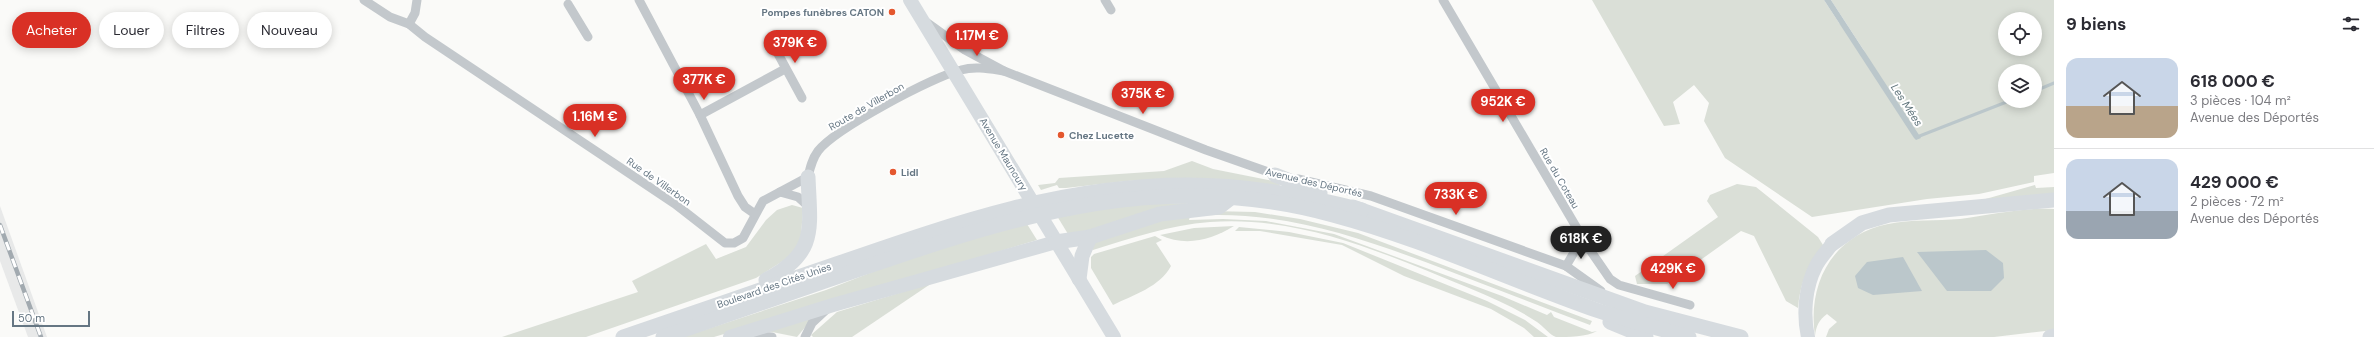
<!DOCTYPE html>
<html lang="fr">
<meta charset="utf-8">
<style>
body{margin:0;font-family:"DM Sans",sans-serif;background:#f7f7f7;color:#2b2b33;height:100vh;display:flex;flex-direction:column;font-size:15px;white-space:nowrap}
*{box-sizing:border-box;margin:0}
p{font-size:13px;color:#7c7c81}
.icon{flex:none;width:22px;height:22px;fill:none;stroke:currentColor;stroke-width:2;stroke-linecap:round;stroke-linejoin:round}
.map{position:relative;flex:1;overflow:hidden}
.sheet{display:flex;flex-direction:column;background:#fff;width:320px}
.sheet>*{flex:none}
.top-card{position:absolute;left:12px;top:12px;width:380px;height:36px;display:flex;gap:8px}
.buttons{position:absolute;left:1998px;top:12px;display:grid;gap:8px}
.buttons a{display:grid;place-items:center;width:44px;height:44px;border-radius:50%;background:#fff;box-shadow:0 2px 10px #0003;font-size:20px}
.scale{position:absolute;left:12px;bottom:10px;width:78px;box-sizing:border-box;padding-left:4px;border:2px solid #657683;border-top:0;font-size:11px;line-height:14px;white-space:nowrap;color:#657683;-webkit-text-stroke:3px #fff;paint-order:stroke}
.price{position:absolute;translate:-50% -34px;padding:0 9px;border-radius:14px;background:#d93025;color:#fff;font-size:13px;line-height:26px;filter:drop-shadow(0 1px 2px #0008)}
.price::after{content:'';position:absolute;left:50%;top:24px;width:12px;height:9px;margin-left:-6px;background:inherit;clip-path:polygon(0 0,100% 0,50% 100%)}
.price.selected{background:#222;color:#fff}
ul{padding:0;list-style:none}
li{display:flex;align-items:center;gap:12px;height:100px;padding:0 12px}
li+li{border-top:1px solid #e1e1e2}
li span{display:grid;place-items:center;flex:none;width:112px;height:80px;border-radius:12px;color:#555}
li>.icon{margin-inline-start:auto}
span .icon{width:48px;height:48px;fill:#fffc;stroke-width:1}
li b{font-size:17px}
h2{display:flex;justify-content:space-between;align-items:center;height:48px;padding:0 12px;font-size:17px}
.pill{padding:0 14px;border-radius:18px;background:#fff;box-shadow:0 2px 10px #0003;font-size:14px;line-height:36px}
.pill.selected{background:#d93025;color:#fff}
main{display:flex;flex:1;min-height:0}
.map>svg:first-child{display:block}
.built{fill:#e8e9e9}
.green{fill:#dadfd7;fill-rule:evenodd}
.water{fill:#bbc7cb}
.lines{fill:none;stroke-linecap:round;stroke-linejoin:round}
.stream{stroke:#bbc7cb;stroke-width:3}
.minor{stroke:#c3c8cc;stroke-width:9}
.primary{stroke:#d6dbdf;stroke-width:14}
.trunk{stroke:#d6dbdf;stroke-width:15}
.rail-casing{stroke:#a2aab0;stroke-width:4.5}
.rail{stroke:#fff;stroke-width:3;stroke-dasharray:9;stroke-linecap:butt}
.poi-dot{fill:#e4572e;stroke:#fff;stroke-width:1.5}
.labels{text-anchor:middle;stroke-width:4;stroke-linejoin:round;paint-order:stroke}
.poi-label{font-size:10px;font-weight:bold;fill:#657683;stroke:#fff;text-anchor:start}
.street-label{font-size:10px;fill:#657683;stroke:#fff}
.water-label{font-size:11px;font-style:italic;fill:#60757c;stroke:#fff}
</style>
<main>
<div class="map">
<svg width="2054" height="337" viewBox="0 0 2054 337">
<rect width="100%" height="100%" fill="#fafaf8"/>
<path class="built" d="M0,206L47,337H28L0,261Z"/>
<g class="green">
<path d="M1592,0H1824L1839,23L1865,52L1831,0H2054V173L2034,176V182L1979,194L1927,199L1812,217L1725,158L1704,121L1709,103L1694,85L1673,102L1680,124L1664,126ZM2005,19H2035V49H2005ZM2005,71H2035V101H2005Z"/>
<path d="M1192,161L1213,169L1278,182L1280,186L1191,178L1127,181L1066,188H1059L1057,185L1041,190L1038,185L1055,183L1059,178L1164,171Z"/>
<path d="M1737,184L1756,187L1818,237L1823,245C1808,265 1800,283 1798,308L1786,301L1754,236L1741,231L1667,284H1637L1635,276L1718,217L1707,201L1710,195Z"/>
<path d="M2035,185L2036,188L2054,187V194L1982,200Z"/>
<path d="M1189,203L1074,234H1068L1057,216L1138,204Z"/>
<path d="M792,205L803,208L801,237L794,254L756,278L586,337H502L638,292L632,281L706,244L716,259L746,247L766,220L777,210Z"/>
<path d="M2054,209V330L1994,337H1826L1829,329L1837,322L1827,314C1819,320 1816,326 1815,336C1807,283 1833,235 1888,224C1911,219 1937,221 1960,219C1990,215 2025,207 2054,209Z"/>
<path d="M1211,211L1255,212L1300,219L1358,233L1592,321L1590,325C1543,307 1496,289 1449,271C1362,238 1284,209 1190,216L1189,220L1223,219L1266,221L1334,234L1502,296L1547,315L1551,312L1554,317L1592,332L1597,331C1587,337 1568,337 1556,337C1550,335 1543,326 1537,322C1516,308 1493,298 1469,288C1388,255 1301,215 1210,222C1170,225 1131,238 1093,250L1091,244L1161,219Z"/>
<path d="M1027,224L1037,240L714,337H683L826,290L893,264L978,237Z"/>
<path d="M1234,226C1211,240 1186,247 1160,235L1194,228Z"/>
<path d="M1239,227L1289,232L1343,243L1487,301L1525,320L1548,337H1534L1524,328L1491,309L1404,276L1342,245L1260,231H1235Z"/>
<path d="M1155,236L1162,240L1156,243L1171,266C1160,287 1133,295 1113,305L1091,268V257L1094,254Z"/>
<path d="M932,283L852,337H813L811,335L837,312Z"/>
<path d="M816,314L797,337L767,331Z"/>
</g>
<g class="water">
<path d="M1824,0H1831L1921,138L1916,140L1914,138Z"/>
<path d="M1986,250L2003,263L2004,278L1991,291H1947L1917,252Z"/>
<path d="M1903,257L1922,291L1873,295L1858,288L1855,276L1867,262Z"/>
</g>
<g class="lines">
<g class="stream">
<path d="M2035,91L2054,83"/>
<path d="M1917,137L2009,101"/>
</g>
<g class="minor">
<path d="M364,0L390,17L409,24L425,37L675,204L725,243H734L743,238L763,201L808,177C810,168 812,159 818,151C835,129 932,77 961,70C975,66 990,69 1004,71"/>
<path d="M639,0L700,115L738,196L745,207L755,214"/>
<path d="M1105,0L1111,10"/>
<path d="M1443,0L1578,230C1581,244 1573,254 1566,266"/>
<path d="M568,4L588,37"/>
<path d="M926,22L965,50L1004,71L1206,150L1280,176"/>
<path d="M409,24L415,13L417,0"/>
<path d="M770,39L802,98"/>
<path d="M700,115L785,69"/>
<path d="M1298,179L1371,196L1566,266L1601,291"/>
<path d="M780,192L798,197L809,207"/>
<path d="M1578,244L1590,250L1610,279L1619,285L1690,305"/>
<path d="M748,335L772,337"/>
<path d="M805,337L812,323L827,309"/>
</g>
<g class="primary">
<path d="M910,0L1114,337"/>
<path d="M730,337L833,305L1056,242"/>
<path d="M1808,337C1803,315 1805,287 1816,266C1820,258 1827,251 1832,244"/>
</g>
<g class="trunk">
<path d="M1275,175L1320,193"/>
<path d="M1353,207L1645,312L1741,337"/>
<path d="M1056,242L1090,237L1160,214L1219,207L1232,197"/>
<path d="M1832,244L1862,223L1889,215L2054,200"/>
<path d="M1079,279L1082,256L1090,237"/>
<path d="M766,280C818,253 810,229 808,177"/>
<path d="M1610,322L1646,337"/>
<path d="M623,337C697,312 771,286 845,261C958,222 1065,185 1187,185C1247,185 1304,195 1362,210"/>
<path d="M663,337C730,314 798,290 866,267C1023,213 1167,169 1333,215C1423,239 1508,279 1596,310C1626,320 1658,328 1689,337"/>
<path d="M2050,337L2054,336"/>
</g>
<g class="rail-casing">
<path id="rail" d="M0,225L41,337"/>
</g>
<use href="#rail" class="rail"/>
</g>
<g class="poi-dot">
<circle cx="892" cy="12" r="4"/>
<circle cx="1061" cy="135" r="4"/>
<circle cx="893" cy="172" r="4"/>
</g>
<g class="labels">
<g class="poi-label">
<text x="884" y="16" text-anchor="end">Pompes funèbres CATON</text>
<text x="1069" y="139">Chez Lucette</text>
<text x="901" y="176">Lidl</text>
</g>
<g class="street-label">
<text transform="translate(866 106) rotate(-30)" y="4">Route de Villerbon</text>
<text transform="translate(1004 154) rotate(59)" y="4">Avenue Maunoury</text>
<text transform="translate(1560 178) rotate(60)" y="4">Rue du Coteau</text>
<text transform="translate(659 181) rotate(35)" y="4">Rue de Villerbon</text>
<text transform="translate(1314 182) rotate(13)" y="4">Avenue des Déportés</text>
<text transform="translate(774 285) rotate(-19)" y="4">Boulevard des Cités Unies</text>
</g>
<g class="water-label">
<text transform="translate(1907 105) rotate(57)" y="4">Les Mées</text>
</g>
</g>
</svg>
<div class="buttons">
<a><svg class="icon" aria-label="locate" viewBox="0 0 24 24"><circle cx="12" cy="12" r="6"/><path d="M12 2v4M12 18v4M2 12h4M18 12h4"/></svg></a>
<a><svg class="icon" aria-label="layers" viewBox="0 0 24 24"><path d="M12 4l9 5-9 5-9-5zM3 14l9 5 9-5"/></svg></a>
</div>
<div class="scale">50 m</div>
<b class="price" style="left:977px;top:57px">1.17M €</b>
<b class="price" style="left:795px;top:64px">379K €</b>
<b class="price" style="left:704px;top:101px">377K €</b>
<b class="price" style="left:1143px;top:115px">375K €</b>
<b class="price" style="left:1503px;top:123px">952K €</b>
<b class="price" style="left:595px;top:138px">1.16M €</b>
<b class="price" style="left:1456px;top:216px">733K €</b>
<b class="price selected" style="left:1581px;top:260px">618K €</b>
<b class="price" style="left:1673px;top:290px">429K €</b>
<div class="top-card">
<a class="pill selected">Acheter</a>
<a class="pill">Louer</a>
<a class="pill">Filtres</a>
<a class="pill">Nouveau</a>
</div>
</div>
<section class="sheet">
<h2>9 biens<svg class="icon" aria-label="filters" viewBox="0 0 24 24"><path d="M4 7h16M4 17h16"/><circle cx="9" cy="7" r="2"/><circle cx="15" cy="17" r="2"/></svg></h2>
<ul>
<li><span style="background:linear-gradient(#c9d6e8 60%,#b9a48a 0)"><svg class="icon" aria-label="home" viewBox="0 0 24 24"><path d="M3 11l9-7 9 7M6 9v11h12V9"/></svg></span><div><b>618 000 €</b><p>3 pièces · 104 m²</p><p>Avenue des Déportés</p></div></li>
<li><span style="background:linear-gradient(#c9d6e8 65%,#9aa5b1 0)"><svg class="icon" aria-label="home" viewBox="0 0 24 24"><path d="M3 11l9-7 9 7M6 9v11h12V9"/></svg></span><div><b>429 000 €</b><p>2 pièces · 72 m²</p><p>Avenue des Déportés</p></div></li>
</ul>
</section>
</main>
